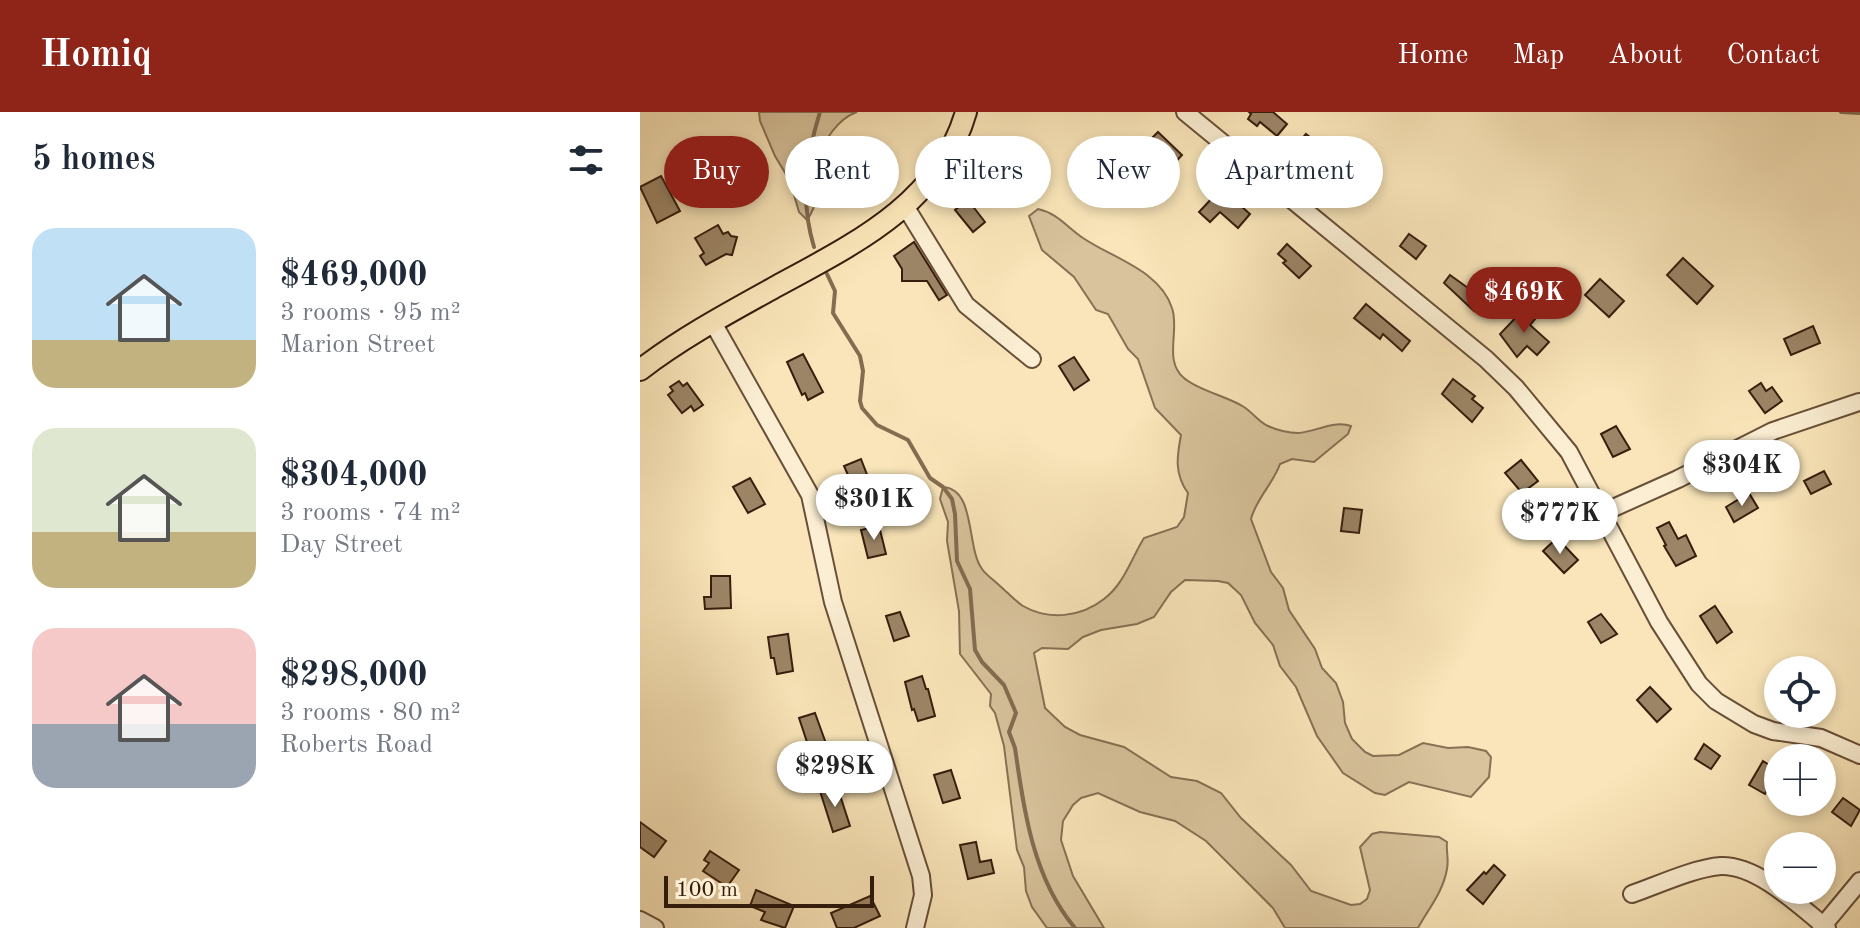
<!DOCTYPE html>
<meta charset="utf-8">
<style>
body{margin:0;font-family:"Old Standard TT",serif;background:#f6f6f7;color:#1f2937;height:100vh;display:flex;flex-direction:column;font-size:30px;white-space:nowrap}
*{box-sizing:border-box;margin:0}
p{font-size:26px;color:#747a83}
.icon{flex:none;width:44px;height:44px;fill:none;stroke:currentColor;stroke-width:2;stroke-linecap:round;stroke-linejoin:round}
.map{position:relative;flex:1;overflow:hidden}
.details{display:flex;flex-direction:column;background:#fff;width:640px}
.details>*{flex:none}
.hud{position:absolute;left:24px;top:24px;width:760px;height:72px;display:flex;gap:16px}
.buttons{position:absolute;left:1124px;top:544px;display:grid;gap:16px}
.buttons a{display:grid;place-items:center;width:72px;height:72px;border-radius:50%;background:#fff;box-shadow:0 4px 12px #0003;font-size:40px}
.scale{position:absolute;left:24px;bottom:20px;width:210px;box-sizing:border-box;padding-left:8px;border:4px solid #371d0c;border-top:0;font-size:22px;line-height:28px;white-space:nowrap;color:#371d0c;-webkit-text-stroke:6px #fbeed2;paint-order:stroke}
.price{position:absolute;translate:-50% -68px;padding:0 18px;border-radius:28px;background:#fff;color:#222;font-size:26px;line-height:52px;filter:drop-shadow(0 2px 4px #0008)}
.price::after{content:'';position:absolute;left:50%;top:48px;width:24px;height:18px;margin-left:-12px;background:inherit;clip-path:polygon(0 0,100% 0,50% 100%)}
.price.active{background:#8f2418;color:#fff}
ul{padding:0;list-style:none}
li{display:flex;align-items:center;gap:24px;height:200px;padding:0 32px}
li span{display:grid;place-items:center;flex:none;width:224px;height:160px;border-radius:24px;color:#555}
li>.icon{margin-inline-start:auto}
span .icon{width:96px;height:96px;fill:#fffc;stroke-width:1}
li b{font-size:34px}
h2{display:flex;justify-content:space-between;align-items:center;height:96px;padding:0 32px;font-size:34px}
.chip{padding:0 28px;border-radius:36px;background:#fff;box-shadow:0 4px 12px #0003;font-size:28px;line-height:72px}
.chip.active{background:#8f2418;color:#fff}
header{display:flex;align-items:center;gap:48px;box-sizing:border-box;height:112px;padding:0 40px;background:#8f2418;color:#fff}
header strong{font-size:38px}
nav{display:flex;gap:44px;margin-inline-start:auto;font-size:28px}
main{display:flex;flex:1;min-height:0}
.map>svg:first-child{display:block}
.green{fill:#d8c39c;stroke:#887054;stroke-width:2}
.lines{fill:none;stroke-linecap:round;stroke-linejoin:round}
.stream{stroke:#846c50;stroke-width:4}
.building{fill:#9c8566;stroke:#371d0c;stroke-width:2}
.minor-casing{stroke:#684f37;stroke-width:20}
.major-casing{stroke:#371d0c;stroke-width:24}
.minor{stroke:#fbeed2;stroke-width:16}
.major{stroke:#f9e5b9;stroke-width:20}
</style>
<header>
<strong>Homiq</strong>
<nav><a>Home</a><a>Map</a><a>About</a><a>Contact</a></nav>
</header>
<main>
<section class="details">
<h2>5 homes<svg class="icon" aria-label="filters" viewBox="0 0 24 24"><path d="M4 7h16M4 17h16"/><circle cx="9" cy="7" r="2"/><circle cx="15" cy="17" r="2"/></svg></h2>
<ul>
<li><span style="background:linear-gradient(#bfe0f5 70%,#c2b280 0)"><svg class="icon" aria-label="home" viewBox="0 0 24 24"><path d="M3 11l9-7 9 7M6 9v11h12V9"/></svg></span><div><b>$469,000</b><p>3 rooms · 95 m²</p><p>Marion Street</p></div></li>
<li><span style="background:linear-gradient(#dfe7d0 65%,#c2b280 0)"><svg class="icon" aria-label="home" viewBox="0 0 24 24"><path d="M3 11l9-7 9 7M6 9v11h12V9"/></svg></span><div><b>$304,000</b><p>3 rooms · 74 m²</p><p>Day Street</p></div></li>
<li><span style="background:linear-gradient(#f6c9c9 60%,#9aa5b1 0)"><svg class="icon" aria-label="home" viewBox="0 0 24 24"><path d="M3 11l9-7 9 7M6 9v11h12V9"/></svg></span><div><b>$298,000</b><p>3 rooms · 80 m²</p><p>Roberts Road</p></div></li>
</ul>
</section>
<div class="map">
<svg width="1220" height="816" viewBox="0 0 1220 816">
<rect width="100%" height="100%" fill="#f9e5b9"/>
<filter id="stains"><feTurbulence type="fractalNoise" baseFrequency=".0025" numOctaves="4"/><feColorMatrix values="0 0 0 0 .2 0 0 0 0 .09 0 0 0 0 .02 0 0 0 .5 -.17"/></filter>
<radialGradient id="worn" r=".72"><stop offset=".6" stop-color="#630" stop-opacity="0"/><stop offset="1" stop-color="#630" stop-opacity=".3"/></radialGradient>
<g class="green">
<path d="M119,0H217C199,6 182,29 180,47C177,69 181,88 167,108L159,100L150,69L135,44L120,9Z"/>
<path d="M398,97C417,101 427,115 443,126C472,146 520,158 532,196C540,218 523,249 544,266C559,279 587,284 604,295C613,301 619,310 628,314C636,318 649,321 658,321C676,320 693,308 711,314L708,322L674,350L652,347L640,352C633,372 616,387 611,407L631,460L643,476L649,498L675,537L682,556L696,571L703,590L705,611L712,627L725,640L733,644L759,643L783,631L808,636L828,635L846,639L851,645L849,665L831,685L769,670L745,683L735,681L703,661L677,624L656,575L640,554L633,533L615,511L601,483L588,471L578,469L545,468L531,480L514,505L497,512L461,518L443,525L428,537L402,536L394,541L405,596L425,615L440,623L484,635L531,665L557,669L581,681L601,706L651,753L671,779L711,793L720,792L727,787L730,778L720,735L732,722L740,720L799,725L807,730C806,739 809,747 807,757C803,780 789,796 778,816H645L633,796L566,729L535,709L500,700L458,681L441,686L433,693L423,709L421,728L433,764L464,816H407L392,795L386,779L384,755L377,738L364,634L355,601L350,594L351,582L320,542L319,499L307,429L308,410L300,387L303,375C336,377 326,435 342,457C346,463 354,468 360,474C367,480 375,489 383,494C409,509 441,505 464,487C484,472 491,447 504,426L537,415L544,405L548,381C534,362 537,344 541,323L515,296L498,247L488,237L468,202L456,198L434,165L402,138L389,104Z"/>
</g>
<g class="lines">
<g class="stream">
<path d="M1201,0L1220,1"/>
<path d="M174,135C160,89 166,45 180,0"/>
<path d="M187,162L195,179L193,201L220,244L223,259L220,289L222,296L237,313L268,328L290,366L303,375L312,387L315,402L317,449L330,477L335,538L342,550L364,573L376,601L369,620L375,636C384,699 393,766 435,816"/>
</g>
</g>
<g class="building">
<path d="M609,0H633L647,12L637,24L620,10L617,14L608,7L611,2Z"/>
<path d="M518,20L542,43L530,56L505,33Z"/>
<path d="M666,22L685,37L683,40L696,52L687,63L655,35Z"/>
<path d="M237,42L248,53L234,67L230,63L213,80L200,68L221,46L227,52Z"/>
<path d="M21,64L40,99L17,111L0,75Z"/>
<path d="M576,82L586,91L591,85L610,102L598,116L580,100L570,110L559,100Z"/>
<path d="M328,88L345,110L333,120L315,98Z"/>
<path d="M78,113L83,122L88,120L91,124L97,125L92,143L86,142L66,153L60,144L64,141L55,126Z"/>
<path d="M769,122L786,134L776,147L760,134Z"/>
<path d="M274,130L307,183L299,188L287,169H262V157L254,144Z"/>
<path d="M647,132L671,154L659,166L643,151L646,149L638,142Z"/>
<path d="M1043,146L1073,174L1057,192L1027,163Z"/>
<path d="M810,163L828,176L837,166L852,179L834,199L804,171Z"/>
<path d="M960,167L984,189L969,205L945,183Z"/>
<path d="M726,192L770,229L762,239L743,222L740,227L714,206Z"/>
<path d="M884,197L895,207L890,213L909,230L897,243L887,234L877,245L860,222Z"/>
<path d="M1173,214L1180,231L1151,243L1144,227Z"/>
<path d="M163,242L183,280L168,288L165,281L162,283L147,250Z"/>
<path d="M434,245L449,268L434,278L419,254Z"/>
<path d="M813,267L835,284L832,287L843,296L832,310L802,282Z"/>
<path d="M39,269L43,274L47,271L63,293L54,299L51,294L42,301L28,283L33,279L30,275Z"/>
<path d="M1121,271L1126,279L1132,275L1142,289L1125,301L1109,279Z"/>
<path d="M976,314L990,337L973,345L961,322Z"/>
<path d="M221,347L231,373L215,379L204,354Z"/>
<path d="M881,348L898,369L882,381L865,361Z"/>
<path d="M1184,359L1191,372L1171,382L1164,369Z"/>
<path d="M110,366L125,392L108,401L93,375Z"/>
<path d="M1109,381L1118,396L1094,410L1086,395Z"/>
<path d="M704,396L722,398L719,421L701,419Z"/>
<path d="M1029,410L1038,427L1046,423L1056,444L1036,454L1024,434L1026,433L1017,416Z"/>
<path d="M239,414L246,442L228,446L221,418Z"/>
<path d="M917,426L938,448L924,461L903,439Z"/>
<path d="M71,464H90L91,496L65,497L64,485H71Z"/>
<path d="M1075,494L1092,520L1077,531L1060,504Z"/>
<path d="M260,500L269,524L254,529L246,504Z"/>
<path d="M961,502L977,522L961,531L948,510Z"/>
<path d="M148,522L153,559L137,562L134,546H131L128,525Z"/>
<path d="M282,564L286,577H288L295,604L278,609L274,597L272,598L265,570Z"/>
<path d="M1010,575L1031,597L1017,610L997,588Z"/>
<path d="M175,601L188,637L171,642L159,606Z"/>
<path d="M1064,632L1080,644L1071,657L1055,647Z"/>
<path d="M1123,649L1134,656L1132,659L1137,662L1125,682L1109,673Z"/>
<path d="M311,658L320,686L303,691L294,663Z"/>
<path d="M197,674L210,714L193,720L180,679Z"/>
<path d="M1203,686L1220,698L1211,714L1192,700Z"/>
<path d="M0,710L26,729L14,745L0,735Z"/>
<path d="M336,730L340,750L351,748L354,761L328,767L320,733Z"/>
<path d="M70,739L99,758L87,775L63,759L69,751L64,748Z"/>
<path d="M854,753L865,763L843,792L827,778L844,760L846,762Z"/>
<path d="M116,778L154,794L145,816L121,808L125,800L110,794Z"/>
<path d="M230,784L240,804L214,816H197L191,801Z"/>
</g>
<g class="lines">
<g class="minor-casing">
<g id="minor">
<path d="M545,0L846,247L876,276L929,340L1019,510L1059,572L1076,589L1114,612L1133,619L1181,626L1220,643"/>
<path d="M265,94L326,193L392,247"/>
<path d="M72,209L170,383L193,490L281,764L283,783L275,816"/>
<path d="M962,401L1038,367L1133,319L1219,290"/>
<path d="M992,782C1018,773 1054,756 1081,754C1118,753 1159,794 1187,816"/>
<path d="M0,808L15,816"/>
<path d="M1181,816L1220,769"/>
</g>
</g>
<g class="major-casing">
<path id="major" d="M0,258C43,225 90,200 137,174C214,132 300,91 326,0"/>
</g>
<use href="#minor" class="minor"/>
<use href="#major" class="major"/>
</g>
<rect width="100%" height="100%" filter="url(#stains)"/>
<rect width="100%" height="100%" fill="url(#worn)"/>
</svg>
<div class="buttons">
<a><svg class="icon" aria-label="locate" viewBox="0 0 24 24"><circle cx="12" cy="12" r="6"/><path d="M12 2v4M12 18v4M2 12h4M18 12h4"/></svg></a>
<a>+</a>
<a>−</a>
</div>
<div class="scale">100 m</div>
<b class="price active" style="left:884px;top:223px">$469K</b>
<b class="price" style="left:1102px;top:396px">$304K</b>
<b class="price" style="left:234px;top:430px">$301K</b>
<b class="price" style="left:920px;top:444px">$777K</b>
<b class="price" style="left:195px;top:697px">$298K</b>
<div class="hud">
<a class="chip active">Buy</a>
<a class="chip">Rent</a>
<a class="chip">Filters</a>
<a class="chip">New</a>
<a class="chip">Apartment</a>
</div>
</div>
</main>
